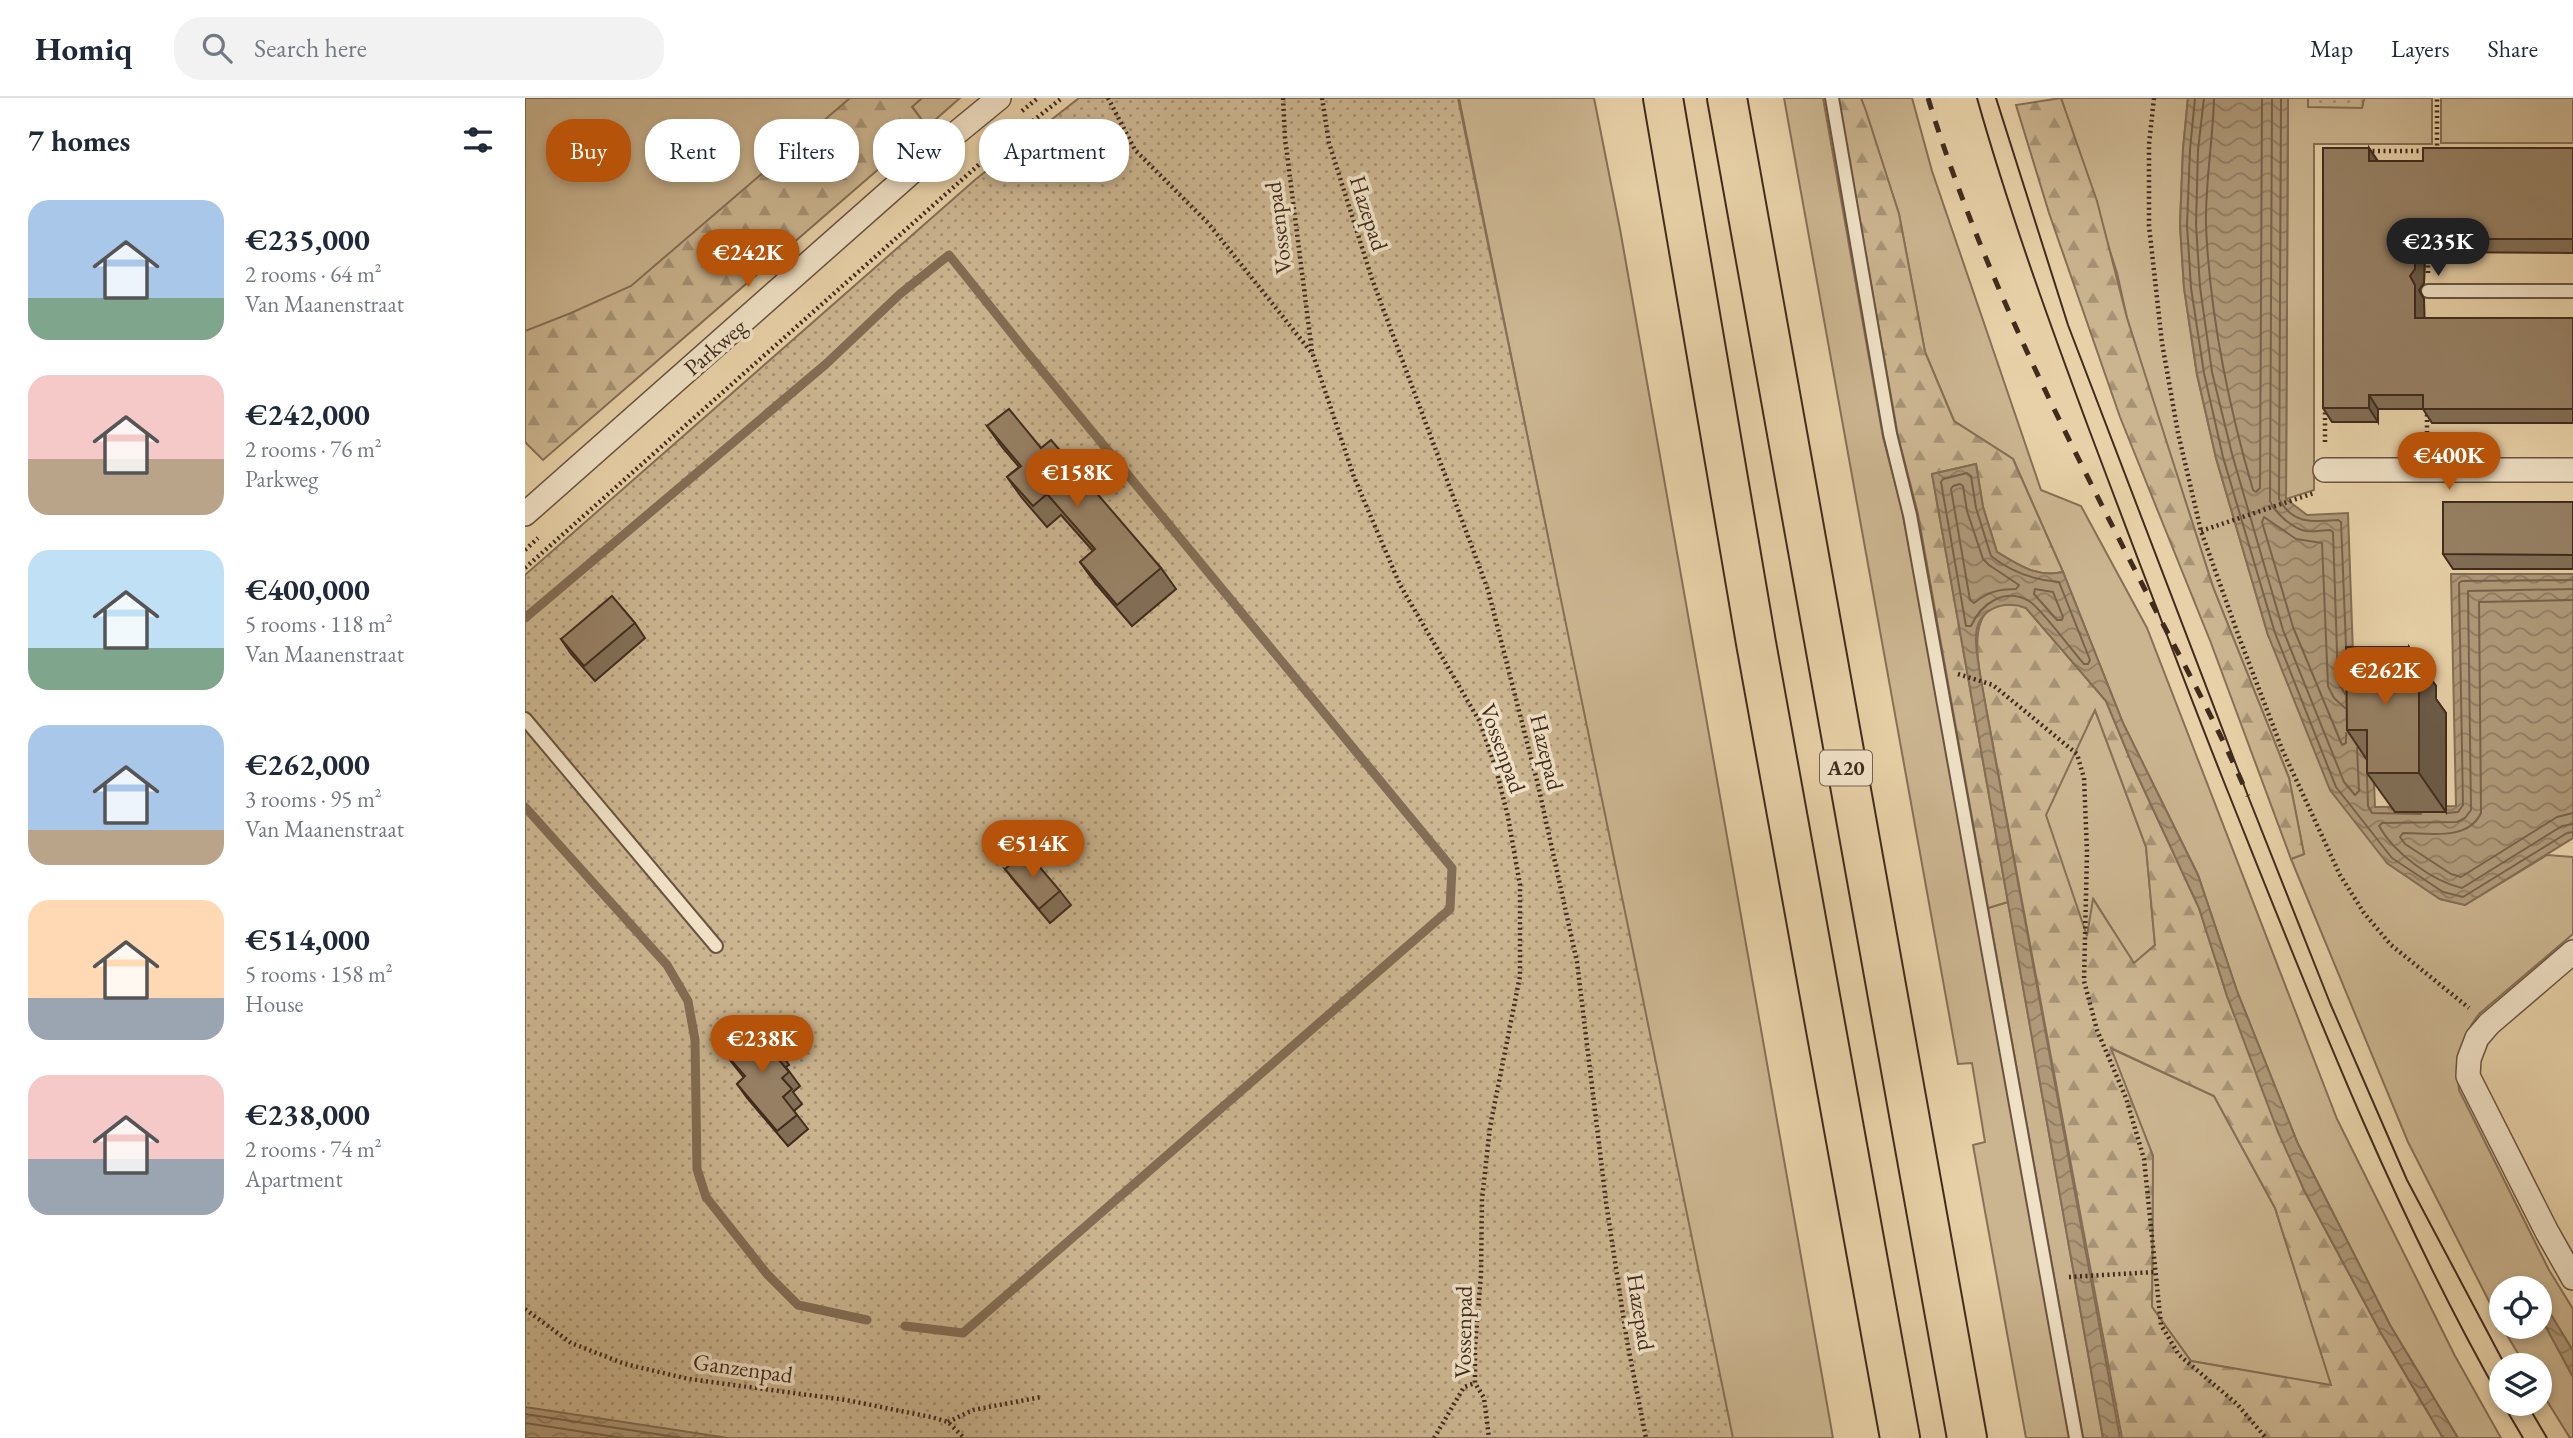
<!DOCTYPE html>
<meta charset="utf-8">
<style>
body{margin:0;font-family:"EB Garamond",serif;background:#f2f2f3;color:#1f2937;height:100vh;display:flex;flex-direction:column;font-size:26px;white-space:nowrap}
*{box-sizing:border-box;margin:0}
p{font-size:23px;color:#747a83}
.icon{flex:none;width:38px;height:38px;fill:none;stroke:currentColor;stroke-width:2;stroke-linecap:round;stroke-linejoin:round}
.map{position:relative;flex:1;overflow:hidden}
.panel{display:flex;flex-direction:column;background:#fff;width:525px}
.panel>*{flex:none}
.guide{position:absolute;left:21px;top:21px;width:665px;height:63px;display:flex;gap:14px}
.fabs{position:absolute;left:1964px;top:1178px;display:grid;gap:14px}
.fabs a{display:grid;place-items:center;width:63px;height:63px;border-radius:50%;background:#fff;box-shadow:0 4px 10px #0003;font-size:35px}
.price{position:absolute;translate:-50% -60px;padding:0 16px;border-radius:24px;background:#b45309;color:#fff;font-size:23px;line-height:46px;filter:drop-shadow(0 2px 4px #0008)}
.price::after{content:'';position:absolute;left:50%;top:42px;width:21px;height:16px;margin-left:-10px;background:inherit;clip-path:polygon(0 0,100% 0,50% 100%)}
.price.current{background:#222;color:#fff}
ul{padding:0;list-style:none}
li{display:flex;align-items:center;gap:21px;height:175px;padding:0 28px}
li span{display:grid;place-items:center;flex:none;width:196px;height:140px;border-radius:21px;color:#555}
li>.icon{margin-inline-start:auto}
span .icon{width:84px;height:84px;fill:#fffc;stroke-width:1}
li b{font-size:30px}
h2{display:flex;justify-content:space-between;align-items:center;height:84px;padding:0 28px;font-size:30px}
.pill{padding:0 24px;border-radius:28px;background:#fff;box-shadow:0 4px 10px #0003;font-size:24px;line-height:63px}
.pill.current{background:#b45309;color:#fff}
header{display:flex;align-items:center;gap:42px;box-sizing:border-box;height:98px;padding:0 35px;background:#fff;border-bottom:2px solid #e0e1e3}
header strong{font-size:33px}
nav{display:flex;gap:38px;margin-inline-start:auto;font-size:24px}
.search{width:490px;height:63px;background:#f2f2f3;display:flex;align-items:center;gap:18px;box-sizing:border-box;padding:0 24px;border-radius:28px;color:#747a83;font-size:26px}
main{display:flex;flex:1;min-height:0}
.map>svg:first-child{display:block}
.green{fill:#cbb590;stroke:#867056;stroke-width:2}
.forest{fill:url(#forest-firs);stroke:#867056;stroke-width:2;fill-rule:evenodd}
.park{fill:url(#park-dots);stroke:#867056;stroke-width:2}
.water{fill:url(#water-waves);stroke:#836d54;stroke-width:2}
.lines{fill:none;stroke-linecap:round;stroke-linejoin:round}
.shore{stroke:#78624b;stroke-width:2}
.stream{stroke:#836d54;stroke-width:9}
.service-casing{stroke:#6a5440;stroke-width:16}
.minor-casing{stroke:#6a5440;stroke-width:26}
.motorway-casing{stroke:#402b1d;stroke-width:42}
.path{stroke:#402b1d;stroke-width:4.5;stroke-dasharray:2 3.5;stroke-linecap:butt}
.service{stroke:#f0e1c6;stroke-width:12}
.minor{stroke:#f0e1c6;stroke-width:23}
.motorway{stroke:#e8d1a8;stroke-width:38}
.tram{stroke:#402b1d;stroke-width:2}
.rail{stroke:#402b1d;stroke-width:5;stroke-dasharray:12 12;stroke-linecap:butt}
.wall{fill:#826f57;stroke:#402b1d;stroke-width:2}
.shaded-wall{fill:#6a5a47;stroke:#402b1d;stroke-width:2}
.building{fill:#978165;stroke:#402b1d;stroke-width:2}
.labels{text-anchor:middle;stroke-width:7;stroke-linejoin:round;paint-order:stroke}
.shield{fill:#f0e1c6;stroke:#756250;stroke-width:2}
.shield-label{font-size:21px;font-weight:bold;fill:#402b1d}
.street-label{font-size:23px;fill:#402b1d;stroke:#f0e1c6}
</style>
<header>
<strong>Homiq</strong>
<div class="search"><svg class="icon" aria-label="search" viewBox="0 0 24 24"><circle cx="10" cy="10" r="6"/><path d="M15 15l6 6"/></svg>Search here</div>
<nav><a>Map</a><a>Layers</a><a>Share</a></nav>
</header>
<main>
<section class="panel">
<h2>7 homes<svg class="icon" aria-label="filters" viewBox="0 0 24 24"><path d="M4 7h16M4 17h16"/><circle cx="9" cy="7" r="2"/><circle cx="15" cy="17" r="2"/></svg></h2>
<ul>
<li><span style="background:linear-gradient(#a9c7e8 70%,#7fa58c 0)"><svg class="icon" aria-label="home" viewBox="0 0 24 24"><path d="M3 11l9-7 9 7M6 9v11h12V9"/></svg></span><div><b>€235,000</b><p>2 rooms · 64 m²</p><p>Van Maanenstraat</p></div></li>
<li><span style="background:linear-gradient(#f6c9c9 60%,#b9a48a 0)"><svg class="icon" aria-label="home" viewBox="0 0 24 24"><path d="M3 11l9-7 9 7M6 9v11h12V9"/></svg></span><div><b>€242,000</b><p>2 rooms · 76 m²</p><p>Parkweg</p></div></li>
<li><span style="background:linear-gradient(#bfe0f5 70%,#7fa58c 0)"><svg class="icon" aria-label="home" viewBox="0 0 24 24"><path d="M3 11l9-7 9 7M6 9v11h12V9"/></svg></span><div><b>€400,000</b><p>5 rooms · 118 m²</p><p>Van Maanenstraat</p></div></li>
<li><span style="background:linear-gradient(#a9c7e8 75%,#b9a48a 0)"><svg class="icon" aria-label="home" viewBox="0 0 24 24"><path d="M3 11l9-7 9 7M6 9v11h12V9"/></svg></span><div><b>€262,000</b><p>3 rooms · 95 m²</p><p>Van Maanenstraat</p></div></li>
<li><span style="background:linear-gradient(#ffd9b3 70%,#9aa5b1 0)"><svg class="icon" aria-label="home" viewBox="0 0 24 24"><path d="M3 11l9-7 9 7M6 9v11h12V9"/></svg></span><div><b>€514,000</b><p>5 rooms · 158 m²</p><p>House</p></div></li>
<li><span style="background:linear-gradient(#f6c9c9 60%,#9aa5b1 0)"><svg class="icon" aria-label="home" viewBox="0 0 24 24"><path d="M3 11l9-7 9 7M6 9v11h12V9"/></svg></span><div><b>€238,000</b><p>2 rooms · 74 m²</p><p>Apartment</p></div></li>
</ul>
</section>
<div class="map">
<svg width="2048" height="1340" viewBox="0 0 2048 1340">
<defs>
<pattern id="forest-firs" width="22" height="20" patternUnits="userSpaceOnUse" patternTransform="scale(1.75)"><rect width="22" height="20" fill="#cbb590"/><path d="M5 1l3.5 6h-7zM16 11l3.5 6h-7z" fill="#a69375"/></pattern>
<pattern id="park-dots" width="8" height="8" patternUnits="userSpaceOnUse" patternTransform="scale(1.75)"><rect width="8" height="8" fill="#cbb590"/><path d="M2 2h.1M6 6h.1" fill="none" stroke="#a69375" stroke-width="1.8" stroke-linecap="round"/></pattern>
<pattern id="water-waves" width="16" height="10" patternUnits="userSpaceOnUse" patternTransform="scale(1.75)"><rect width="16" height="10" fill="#af9979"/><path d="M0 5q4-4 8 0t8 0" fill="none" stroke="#907d63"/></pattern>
</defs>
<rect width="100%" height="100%" fill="#e8d1a8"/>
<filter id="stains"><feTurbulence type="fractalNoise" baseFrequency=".00286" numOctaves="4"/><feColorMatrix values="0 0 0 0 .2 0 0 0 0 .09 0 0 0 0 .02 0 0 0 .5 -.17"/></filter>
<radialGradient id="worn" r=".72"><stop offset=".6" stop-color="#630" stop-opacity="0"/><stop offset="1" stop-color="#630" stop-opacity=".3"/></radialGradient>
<g class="green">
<path d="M0,0H353L0,271Z"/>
<path d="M397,0H435L402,29L387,8Z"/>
<path d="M934,0H1069L1095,131L1308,1340H1205Z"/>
<path d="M1259,0H1298L1358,339L1377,412L1453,813L1546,1340H1501L1448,1047L1460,1044L1447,965L1433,966Z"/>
<path d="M1336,0H1387L1407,73L1516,392L1556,408L1622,530L1812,1021L1930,1258L1976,1340H1933L1865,1227L1773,1046L1712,893L1673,777L1598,625L1538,474L1488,361L1429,323L1400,254L1374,116Z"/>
<path d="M1536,0H1663L1658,51L1655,127L1659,190L1672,277L1691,360L1743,537L1862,765L1915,801L1940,807L2022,757L2048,759V836L1954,916C1936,939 1931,964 1934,992L2024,1172L2048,1211V1253L2014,1197V1190H2010L2006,1183L1999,1186L2000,1190H1976V1227L1883,1044L1766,761L1779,756L1764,680L1688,489L1622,285L1602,220L1592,175Z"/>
<path d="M1763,0H1783V9H1837L1839,0H1907V46H1789V392L1761,401Z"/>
<rect x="1916" y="0" width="132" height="45"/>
<path d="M1570,612L1621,749L1630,847L1609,866L1569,802L1562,840L1520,717Z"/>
<path d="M1483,804L1578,1340H1558L1463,810Z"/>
<path d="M1585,950L1689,998L1750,1110L1807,1288L1666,1263L1627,1209L1628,1058Z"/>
<path d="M2014,1216L2048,1279V1340H2045L2014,1290V1267H2000L1977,1229L2014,1228Z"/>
</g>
<g class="forest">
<path d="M325,0H397L387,9L402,29L18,362L0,344V233L46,215L106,188Z"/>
<path d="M1313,0H1336L1341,13L1374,116L1400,254L1429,323L1488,361L1538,474C1512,480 1493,467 1472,454L1458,409L1451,366L1407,376L1483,804L1463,810L1393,416L1373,338Z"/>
<path d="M1536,0L1572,103L1602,220L1688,489L1764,680L1779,756L1766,761L1686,545L1595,319L1524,115L1491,7Z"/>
<path d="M1491,506L1501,510L1581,603L1608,668L1674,810L1702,898L1779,1092L1856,1235L1918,1340H1597L1461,610C1457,584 1440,524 1468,509C1475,506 1483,507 1491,506ZM1570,612L1621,749L1630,847L1609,865L1568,801L1562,838L1521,717ZM1586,950L1689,998L1750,1110L1806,1287L1666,1263L1627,1209L1628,1058Z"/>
</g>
<g class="park">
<path d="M554,0H933L1208,1340H0V477L451,81Z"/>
<path d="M1783,0H1839L1837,10L1783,9Z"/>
</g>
<g class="water">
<path d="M1663,0H1763L1761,401L1782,417L1823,415L1829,584L1845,585L1850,709L1931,708L1926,476H2048V740L1940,807L1915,801L1862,765L1805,692L1743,537L1691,360L1672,276L1659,190L1655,127L1658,51Z"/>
<path d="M1451,366L1458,409L1472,454C1493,467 1512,480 1538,474L1598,625L1673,777L1712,893L1773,1046L1865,1227L1933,1340H1918L1856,1235L1779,1092L1753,1034L1702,898L1674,810L1608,668L1581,603L1501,510C1479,502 1453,510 1451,537C1450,557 1458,590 1461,610L1595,1340H1578L1407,376Z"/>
<path d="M2014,1197L2048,1253V1279L2014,1216Z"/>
<path d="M0,1309L203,1340H0Z"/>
</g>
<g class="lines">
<g class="shore">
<path d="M1670,0L1665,52L1662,127L1666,190L1679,275L1698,359L1750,535L1811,689L1867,760L1918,794L1938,799L2042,735L2048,734"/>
<path d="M1679,0L1673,52L1671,127L1675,189L1687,274L1707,356L1758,532L1819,684L1830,697L1834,693L1832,650"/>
<path d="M1689,0C1688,43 1680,85 1681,128C1685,218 1703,306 1728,392L1731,394L1735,390L1737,0"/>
<path d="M1747,0L1745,403C1749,414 1768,431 1781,433C1789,434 1797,432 1805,432L1808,434L1813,584L1820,596"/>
<path d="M1756,0L1754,401C1768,427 1789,424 1813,422L1816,424L1821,548"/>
<path d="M1442,375L1446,378L1451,410L1466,458C1486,474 1509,482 1534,484L1565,562L1563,566H1559C1547,553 1516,510 1504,503C1479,489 1456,506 1446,528H1441L1416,384L1418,381Z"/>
<path d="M1435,386L1438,388L1442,413L1458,461L1464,467L1494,487L1491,491C1473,491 1463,494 1449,505L1445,502L1426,391L1428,388Z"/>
<path d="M1510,491L1528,494L1538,519L1537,522H1532L1509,496Z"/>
<path d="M2048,491L1943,493L1946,712L1940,720L1932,724L1857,725L1854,728C1869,755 1907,783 1937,790L2037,728L2048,726"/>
<path d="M2048,502L1954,504L1956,715C1943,743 1904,735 1878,735L1875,739L1880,746L1926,776L1936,779L2032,719L2048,715"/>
<path d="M1820,610L1809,600L1803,588L1797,445L1771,441L1739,419L1737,424L1768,529L1817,647L1821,645V635"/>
<path d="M1842,677L1843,708L1847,715L1896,716"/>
<path d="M1922,715L1933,714L1938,707L1934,485L1937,483L2048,482"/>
<path d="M0,1316L157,1340"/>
<path d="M0,1325L98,1340"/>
</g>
<g class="stream">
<path d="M0,520L301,266L375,196L424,157L500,252L927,770L925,811L438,1235L380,1228"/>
<path d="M0,709L142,867L163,903L170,942L172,1071L181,1099L242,1176L273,1207L342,1222"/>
</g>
<g class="service-casing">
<g id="service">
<path d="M1307,0L1365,336L1385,417L1551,1340"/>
<path d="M1903,193H2048"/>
<path d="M0,621L191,848"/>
</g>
</g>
<g class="minor-casing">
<g id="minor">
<path d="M1800,372H2048"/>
<path d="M0,416L424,41L474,0"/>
<path d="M2048,854L1964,926L1952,940L1944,961L1943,978L2022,1134L2048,1180"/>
</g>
</g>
<g class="motorway-casing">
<g id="motorway">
<path d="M1138,0L1231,545L1375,1340"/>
<path d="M1202,0L1442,1340"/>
</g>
</g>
<g class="path">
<path d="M583,0L610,52L683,125L786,254"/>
<path d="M758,0L760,40L787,254L829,379L875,487L955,624L971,671L983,719L995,787V878L965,1029L957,1101L956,1177L950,1248V1285L959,1300L964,1340"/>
<path d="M797,0L804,45L847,181L963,492L1013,687L1052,864L1081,1104L1102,1243L1121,1340"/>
<path d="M1629,0L1624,46V128L1637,245L1653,335L1676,433L1714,539L1757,651L1815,777L1839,815L1866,847L1944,910"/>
<path d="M497,13L513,0"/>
<path d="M1842,53H1904"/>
<path d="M1912,53V0"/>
<path d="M1903,175V149"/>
<path d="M1800,309V346"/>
<path d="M1902,346V313"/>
<path d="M1676,433L1789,395"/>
<path d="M0,452L13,440"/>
<path d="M0,470L467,55L537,0"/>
<path d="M1433,576L1468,587L1552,656L1559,680L1562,755L1559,883L1572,932L1601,1000L1619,1061L1636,1227L1654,1257L1712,1306L1741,1340"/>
<path d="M1544,1179L1630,1174"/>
<path d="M0,1211L46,1245L100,1266L164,1281L321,1302L406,1319L423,1324L439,1340"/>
<path d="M423,1324L448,1312L516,1299"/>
<path d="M909,1340L939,1289L950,1285"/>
</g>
<use href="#service" class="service"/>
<use href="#minor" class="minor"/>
<use href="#motorway" class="motorway"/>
<g class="tram">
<path d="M1452,0C1484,113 1524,224 1565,334C1609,451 1653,568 1699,684C1783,894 1864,1105 1976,1302"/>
<path d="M1471,0L1543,227L1723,698L1805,905L1882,1082L1980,1267"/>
<path d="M1978,1306L1998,1340"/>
<path d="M2002,1306L2022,1340"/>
</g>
<path class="rail" d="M1403,0C1454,167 1534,324 1614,480C1651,552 1691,623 1723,698"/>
</g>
<g class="wall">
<path d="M1844,50L1853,63H1898L2048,50V155L1900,154L1899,185L1894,192L1899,201V220H2048V325H1907L1898,311H1853V324H1807L1798,310Z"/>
<path d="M462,328L516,350L636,470L651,491L607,528L570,485L555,464L568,453L536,417L522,429L497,400L482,379L494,369L477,349Z"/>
<path d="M2048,404V471H1928L1918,456Z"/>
<path d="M110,525L120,540L70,583L46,556L36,541Z"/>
<path d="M1884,549L1911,588V601L1921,615V714H1870L1842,675V662L1822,632Z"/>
<path d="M480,771L535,793L546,807L525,825L491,785Z"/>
<path d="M197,952H254L264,967L261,969L275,988L268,994L277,1006L269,1013L283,1031L263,1048L222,1000L212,986L219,980Z"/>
</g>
<g class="shaded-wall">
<path d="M1844,50L1853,64L1844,63Z"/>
<path d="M1890,141L1900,154L1899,185L1894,192L1899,201L1900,234L1890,220L1885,178Z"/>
<path d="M1844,297L1853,311V324L1844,310Z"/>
<path d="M1884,549L1911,588V601L1921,615V714L1894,675L1884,576Z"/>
</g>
<g class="building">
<path d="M1798,50H1844V63H1898V50H2048V141H1890V171L1885,178L1890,187V220H2048V311H1898V297H1844V310H1798Z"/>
<path d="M484,311L516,350L526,342L636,470L592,507L555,464L570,451L522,396L508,408L482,379L496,368L462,328Z"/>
<path d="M1918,404H2048V457L1918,456Z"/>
<path d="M87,498L110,525L59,568L36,541Z"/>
<path d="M1821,549H1884V576H1894V675H1842V632H1822Z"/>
<path d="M501,753L535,793L514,811L480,771Z"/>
<path d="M230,924L254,952L249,956L264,974L257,980L267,991L258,999L272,1017L252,1033L212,986L220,978L197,952Z"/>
</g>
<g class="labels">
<rect class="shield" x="1295" y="652.5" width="52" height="35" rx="5"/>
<g class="shield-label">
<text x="1321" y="677">A20</text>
</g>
<g class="street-label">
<text transform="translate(844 115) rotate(72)" y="8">Hazepad</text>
<text transform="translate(753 130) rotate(-97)" y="8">Vossenpad</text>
<text transform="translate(190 249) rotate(-41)" y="8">Parkweg</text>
<text transform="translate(978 650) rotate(70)" y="8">Vossenpad</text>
<text transform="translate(1022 654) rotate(76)" y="8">Hazepad</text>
<text transform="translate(1116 1214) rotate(81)" y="8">Hazepad</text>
<text transform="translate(938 1234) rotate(-89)" y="8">Vossenpad</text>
<text transform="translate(218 1270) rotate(8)" y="8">Ganzenpad</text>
</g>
</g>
<rect width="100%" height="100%" filter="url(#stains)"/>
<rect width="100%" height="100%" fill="url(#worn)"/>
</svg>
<div class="fabs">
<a><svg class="icon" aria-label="locate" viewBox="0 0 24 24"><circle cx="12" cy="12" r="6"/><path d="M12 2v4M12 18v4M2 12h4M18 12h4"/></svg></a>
<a><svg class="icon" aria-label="layers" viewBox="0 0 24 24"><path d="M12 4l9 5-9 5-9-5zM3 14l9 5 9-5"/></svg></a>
</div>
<b class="price current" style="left:1913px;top:180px">€235K</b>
<b class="price" style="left:223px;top:191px">€242K</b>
<b class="price" style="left:1924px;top:394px">€400K</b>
<b class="price" style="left:552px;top:411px">€158K</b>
<b class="price" style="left:1860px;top:609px">€262K</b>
<b class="price" style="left:508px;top:782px">€514K</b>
<b class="price" style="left:237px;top:977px">€238K</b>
<div class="guide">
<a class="pill current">Buy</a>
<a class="pill">Rent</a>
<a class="pill">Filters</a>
<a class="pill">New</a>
<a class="pill">Apartment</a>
</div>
</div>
</main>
